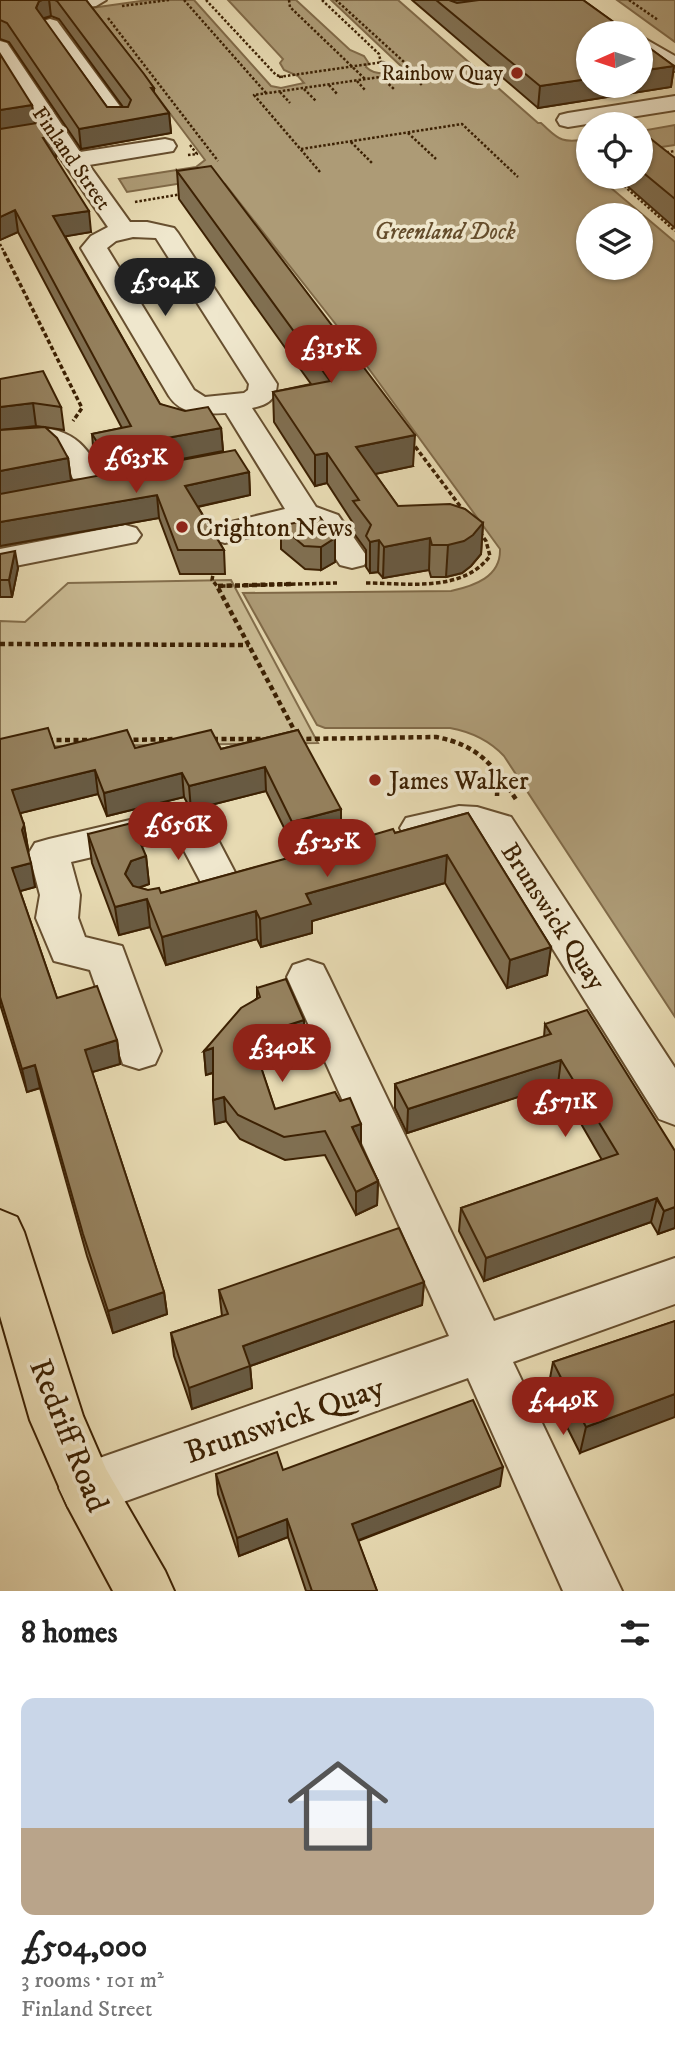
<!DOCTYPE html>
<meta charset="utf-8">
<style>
body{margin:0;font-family:"IM FELL DW Pica",serif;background:#f6f6f6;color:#222;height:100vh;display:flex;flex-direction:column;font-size:26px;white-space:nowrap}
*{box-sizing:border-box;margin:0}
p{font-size:23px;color:#767676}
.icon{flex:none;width:38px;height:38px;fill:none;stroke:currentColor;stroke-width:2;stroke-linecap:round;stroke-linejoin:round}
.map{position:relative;height:1591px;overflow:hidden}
.drawer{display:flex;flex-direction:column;background:#fff;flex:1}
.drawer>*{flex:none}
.needle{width:46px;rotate:267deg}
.fabs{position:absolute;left:576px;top:21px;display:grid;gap:14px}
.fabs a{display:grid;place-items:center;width:77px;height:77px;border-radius:50%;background:#fff;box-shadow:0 2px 5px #0004;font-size:35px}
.price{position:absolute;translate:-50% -60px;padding:0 16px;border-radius:24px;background:#8f2418;color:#fff;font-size:23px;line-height:46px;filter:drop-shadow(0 2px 4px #0008)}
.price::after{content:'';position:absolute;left:50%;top:42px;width:21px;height:16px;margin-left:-10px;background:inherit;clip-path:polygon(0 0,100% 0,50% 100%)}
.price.current{background:#222;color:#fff}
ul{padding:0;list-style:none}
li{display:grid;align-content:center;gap:14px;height:371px;padding:0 21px}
li span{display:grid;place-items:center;height:217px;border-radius:14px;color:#555}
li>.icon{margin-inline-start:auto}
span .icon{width:126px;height:126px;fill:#fffc;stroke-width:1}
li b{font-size:30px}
h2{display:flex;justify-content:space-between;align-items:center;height:84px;padding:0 21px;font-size:30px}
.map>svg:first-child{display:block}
.green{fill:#cabb94;stroke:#836e4c;stroke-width:2}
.water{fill:#ad9b76;stroke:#806a48;stroke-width:2;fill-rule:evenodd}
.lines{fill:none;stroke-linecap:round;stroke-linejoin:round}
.minor-casing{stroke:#674f2f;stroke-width:4}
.major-casing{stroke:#3c2103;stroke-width:4}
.path-far2{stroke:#3c2103;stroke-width:2.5;stroke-dasharray:2.5 2;stroke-linecap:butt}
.path-far1{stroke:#3c2103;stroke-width:3.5;stroke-dasharray:4.5 2.5;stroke-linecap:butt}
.path{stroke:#3c2103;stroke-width:4.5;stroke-dasharray:5 3.5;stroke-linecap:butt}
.minor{fill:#efe7cd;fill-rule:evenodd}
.major{fill:#e7dab2;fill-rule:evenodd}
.path-bridge{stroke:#3c2103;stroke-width:2.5;stroke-dasharray:2.5 2;stroke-linecap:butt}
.wall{fill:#806f51;stroke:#3c2103;stroke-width:2;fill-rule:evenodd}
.shaded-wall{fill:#685a42;stroke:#3c2103;stroke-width:2}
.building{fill:#95815e;stroke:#3c2103;stroke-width:2}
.poi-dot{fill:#8f2418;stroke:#efe7cd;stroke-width:2.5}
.labels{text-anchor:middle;stroke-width:7;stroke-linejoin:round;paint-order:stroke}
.far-poi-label{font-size:21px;fill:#3c2103;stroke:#efe7cd;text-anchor:end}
.far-street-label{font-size:21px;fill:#3c2103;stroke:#efe7cd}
.far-water-label{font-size:23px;font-style:italic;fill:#644c2b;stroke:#efe7cd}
.poi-label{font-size:26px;fill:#3c2103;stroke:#efe7cd;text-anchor:start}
.street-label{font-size:26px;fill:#3c2103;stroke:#efe7cd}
.near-street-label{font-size:32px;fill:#3c2103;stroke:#efe7cd}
</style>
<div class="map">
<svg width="675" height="1591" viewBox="0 0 675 1591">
<rect width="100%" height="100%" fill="#e7dab2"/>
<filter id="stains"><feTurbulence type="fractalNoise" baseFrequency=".00286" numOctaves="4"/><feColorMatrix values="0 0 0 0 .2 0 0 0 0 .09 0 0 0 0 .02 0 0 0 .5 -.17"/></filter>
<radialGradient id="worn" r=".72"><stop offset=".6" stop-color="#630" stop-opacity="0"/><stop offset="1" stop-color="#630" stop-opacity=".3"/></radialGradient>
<path class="green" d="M231,580L318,743L0,747V621L25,622L68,583Z"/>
<g class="water">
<path d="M148,0H194L271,86L281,88L304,83L298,76L284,70L280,63L283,59L228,0H296L350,50L364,56L368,62L366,67C375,76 393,75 403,68L331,0H398L538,123H541C558,138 559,144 588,139V159L585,163L588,168V177H598L675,242V1017L504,756C489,740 472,732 450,728H325L317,725L243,593L451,591C474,586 501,577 500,549L345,336L225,184L202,180L127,192L119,179L196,167L205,160L91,8ZM588,215H640V268H588Z"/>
<path d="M617,0H675V42Z"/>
<path d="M675,125V145L641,150V131Z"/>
</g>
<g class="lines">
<g class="minor-casing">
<g id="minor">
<path d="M45,0H106L96,6L0,17V5Z"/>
<path d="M50,19L57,21L127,116L130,121L127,126H111L40,25L43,21Z"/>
<path d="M640,36L675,56V71L668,69L640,51Z"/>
<path d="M0,41L7,43L80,152L165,139L173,141L176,146L173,151L89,165L130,222H147L174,228L178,233L277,384C276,400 267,405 252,408L316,507L338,515L368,558L364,565L352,568L340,565L316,529L302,524L225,543L214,540L209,533L214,526L285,509L226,413C205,414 182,416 169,396L81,248L91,236L108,227L42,131L0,64ZM133,237L156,238L249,384L248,390L244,393L205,397L194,390L107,248L116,241Z"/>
<path d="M675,96V110L568,127L560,125L557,120L560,115L568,113Z"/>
<path d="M37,428C81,429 91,455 110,489L105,496L94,498L83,496L62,459L49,447L0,451V433Z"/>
<path d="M125,525L136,528L141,535L136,542L0,569V549Z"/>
<path d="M459,806L477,807L511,817L675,1068V1125L659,1119L483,837C457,827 432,845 406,838L400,828L406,818Z"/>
<path d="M177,809L206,817L240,882L234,892L220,897L206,892L177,837L71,862L80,895L78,918L85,937L122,946L161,1051L155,1064L139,1069L123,1064L90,970L54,961L36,918L40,895L29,853L35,843L49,839Z"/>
<path d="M308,960L323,965L329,977L494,1321L675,1258V1304L513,1362L622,1591H563L468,1378L87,1515L68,1507L59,1488L68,1469L449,1336L287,977L293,965Z"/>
</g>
</g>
<g class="major-casing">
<path id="major" d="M0,1210L17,1217L24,1232L83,1416L106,1469L165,1571L174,1591H113L68,1507L30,1420L0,1316Z"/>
</g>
<g class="path-far2">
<path d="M184,0L266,93"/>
<path d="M206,0L276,75L283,77"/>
<path d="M289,0L290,7L365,79"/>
<path d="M322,0L379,54L381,63H386L383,62"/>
<path d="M629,0L658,20"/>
<path d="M122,6L169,0"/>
<path d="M108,18L218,161"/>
<path d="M410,74L422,85"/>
<path d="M382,78L394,89"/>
<path d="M357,81L365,90"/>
<path d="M329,85L338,95"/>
<path d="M304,89L316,101"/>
<path d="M280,92L290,103"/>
<path d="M408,133L436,159"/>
<path d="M351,142L372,163"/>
<path d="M301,149L462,124L518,177"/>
<path d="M662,153L675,151"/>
<path d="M188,155L197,154L190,145"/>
<path d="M320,172L254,95L415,72L336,0"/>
<path d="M614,177L675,231"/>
<path d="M135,202L182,194"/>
<path d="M0,244L5,254"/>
</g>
<g class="path-far1">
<path d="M4,252L82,408L73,421"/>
<path d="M411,441L463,510"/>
<path d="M214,569L212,580L217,586"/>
<path d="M366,583C407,583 462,593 490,556L486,541L479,531"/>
<path d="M221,586L337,583"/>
</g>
<g class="path">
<path d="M291,584L217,586L299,739L436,737C479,745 494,766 517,801"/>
<path d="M0,644L249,645"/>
<path d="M213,739H264"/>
<path d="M48,740H92"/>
<path d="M125,740L176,739"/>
<path d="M497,796L498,773"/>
</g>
<use href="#minor" class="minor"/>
<use href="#major" class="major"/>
<path class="path-bridge" d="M279,77L383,62"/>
</g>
<g class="wall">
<path d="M0,0H49L50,14L49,0H86L154,88V93L169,113L171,133L81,149L9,42L0,39ZM51,16L59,19L123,107H107L43,19Z"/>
<path d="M412,0H583L674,66L671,87L538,108Z"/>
<path d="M32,105L34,123L54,136L56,157H55L91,232L65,236L160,404L221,428L223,451L104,474L94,458L92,434L122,428L18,232L0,240Z"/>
<path d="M640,140L675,158V228L617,177H640Z"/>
<path d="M177,171L413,466L375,474L398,506L483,523L481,554L471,566L462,573L446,577H431L429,570L383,578L378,572L370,573L366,567V550L353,532V523L327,483L315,486L274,422L273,392L311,384L179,199Z"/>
<path d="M0,379L61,407L64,430L45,427L68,458L71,480L249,472L250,495L198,507L224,550L225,574H180L159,518L0,546L44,427L36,426Z"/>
<path d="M281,526L335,538V562L321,570L305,569L281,549Z"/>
<path d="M0,554L18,568L12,597H0Z"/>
<path d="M298,730L341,833L293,846L266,791L191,810L184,797L107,816L98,794L20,813L24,825L28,849V851L35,887L20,891L57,998L117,1040L120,1064L92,1072L164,1292L167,1314L113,1333L87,1256L40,1088L27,1092L0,1004V739L55,748L221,749Z"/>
<path d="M468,813L551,947L547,975L507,988L445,883L312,921V933L261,947L257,939L166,965L150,927L119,935L92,863L88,834L146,856L149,884L138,888L161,893L308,853L307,848L395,833Z"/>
<path d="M257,988L305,1044L258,1059L275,1109L361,1146L378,1181L377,1205L356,1215L325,1155L285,1160L240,1139L226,1121L215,1124L213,1073L206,1075L204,1051L257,998Z"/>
<path d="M545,1024L675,1228L658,1234L651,1222L484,1281L459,1231L461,1208L602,1160L558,1084L407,1133L395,1108V1084L544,1037Z"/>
<path d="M424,1282L422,1305L250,1366L252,1388L192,1409L174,1356L171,1333L222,1316L219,1290Z"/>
<path d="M675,1321L580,1453L548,1389L553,1362Z"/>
<path d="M283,1470L500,1486L358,1541L377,1591H306L288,1537L239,1556L218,1494L216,1474Z"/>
</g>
<g class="shaded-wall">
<path d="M42,0H49L51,16L41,19L36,8L39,1Z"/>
<path d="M444,0H500L456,5Z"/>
<path d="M674,66L671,87L538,108L540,86L588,79V86H640V71Z"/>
<path d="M32,105L35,125L0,131V110Z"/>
<path d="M169,113L171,133L81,149L79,129Z"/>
<path d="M54,136L56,157L46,158L43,138Z"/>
<path d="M15,210L18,232L0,240V217Z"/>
<path d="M89,211L91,232L56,238L53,216Z"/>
<path d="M33,403L36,426L0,430V407Z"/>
<path d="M221,428L223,451L104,474L102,450Z"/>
<path d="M415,435L413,466L356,478V447Z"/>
<path d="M327,453V483L315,486V455Z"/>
<path d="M68,458L71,481L0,495V471Z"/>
<path d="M249,472L250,495L187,509L185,486Z"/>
<path d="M157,495L159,518L0,546V522Z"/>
<path d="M483,523L481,554L471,566L462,573L446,577L448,545Z"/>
<path d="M335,538V562L321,570V547Z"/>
<path d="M430,538L429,570L383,578L384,547Z"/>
<path d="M379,540L378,572L370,573V542Z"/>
<path d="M15,551L18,568L12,597L9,580Z"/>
<path d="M265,767L266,791L191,810L189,786Z"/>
<path d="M95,770L98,794L17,814L12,790Z"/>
<path d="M182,773L184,797L107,816L104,793Z"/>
<path d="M341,809V833L293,846L292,822Z"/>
<path d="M24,825L28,849L26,854L22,830Z"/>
<path d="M447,855L445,883L312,921V933L261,947L260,919L306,894Z"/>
<path d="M146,856L149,884L135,889L125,874L131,861Z"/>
<path d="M31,863L35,887L17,892L12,868Z"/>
<path d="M147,899L150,927L119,935L115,907Z"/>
<path d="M256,911L257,939L166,965L162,937Z"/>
<path d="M551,947L547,975L507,988L510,960Z"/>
<path d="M304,1020L305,1044L252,1061L251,1037Z"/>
<path d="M117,1040L120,1064L89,1073L85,1050Z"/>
<path d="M213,1048L215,1072L206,1075L204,1051Z"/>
<path d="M561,1060L558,1084L407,1133L408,1109Z"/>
<path d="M35,1065L40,1088L27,1092L22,1069Z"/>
<path d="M224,1097L226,1121L215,1124L213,1100Z"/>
<path d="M361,1124V1147L352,1127Z"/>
<path d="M378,1181L377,1205L356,1215V1192Z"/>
<path d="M657,1198L651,1222L484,1281L486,1258Z"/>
<path d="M675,1207V1228L658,1234L664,1211Z"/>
<path d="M424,1282L422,1305L250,1366L252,1388L192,1409L189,1388L243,1346Z"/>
<path d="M164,1292L167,1314L113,1333L108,1311Z"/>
<path d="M675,1394V1417L580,1453L586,1427Z"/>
<path d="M503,1467L500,1486L351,1543L352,1524Z"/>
<path d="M287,1519L288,1537L239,1556L237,1538Z"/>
</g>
<g class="building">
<path d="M0,0H42L39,1L36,8L107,107H128L131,100L57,1L55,0H86L144,74L154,88H151L169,113L79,129L7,23L0,20Z"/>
<path d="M436,0H449L457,3L479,0H583L629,33H588V79L540,86Z"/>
<path d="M640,41L674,66L640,71Z"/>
<path d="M0,54L32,105L0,110Z"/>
<path d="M43,122L54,136L43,138L89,211L53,216L160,404L185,411L208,407L221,428L102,450L92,434L131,426L15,210L0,217V129Z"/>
<path d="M651,139L675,158V199L640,170V140Z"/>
<path d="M211,166L415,435L356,447L398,506L450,504L465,509L483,523L473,535L464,541L448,545H432L430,538L384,547L379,540L370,542L366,536L371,525L353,501L359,500L327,453L315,455L273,392L330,381L177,171Z"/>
<path d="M43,371L61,407L33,403L0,407V379Z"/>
<path d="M45,427L57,438L68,458L0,471V430Z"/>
<path d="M235,450L249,472L185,486L224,550H178L157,495L0,522V494Z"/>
<path d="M320,517L335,538L321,547L304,546L281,526Z"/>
<path d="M15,551L9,580H0V554Z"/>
<path d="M48,728L55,748L127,730L135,748L211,730L221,749L298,730L341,809L292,822L265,767L189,786L182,773L104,793L95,770L12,790L24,825L22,830L31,863L12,868L57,998L97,986L117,1040L85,1050L164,1292L108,1311L83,1234L35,1065L22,1069L0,997V739Z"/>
<path d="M468,813L551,947L510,960L447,855L306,894L311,904L260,919L256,911L162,937L147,899L115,907L88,834L132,823L146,856L131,861L125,874L133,886L148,890L159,888L161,893L310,852L307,848L357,835L359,839L393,829L395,833Z"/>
<path d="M286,979L304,1020L251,1037L275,1109L335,1092L340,1101L350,1098L361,1124L352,1127L378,1181L356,1192L325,1131L284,1137L238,1115L224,1097L213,1100V1048L204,1051L241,1008L260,997L257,988Z"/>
<path d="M587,1010L675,1151V1207L664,1211L657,1198L486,1258L461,1208L618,1154L561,1060L408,1109L395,1084L551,1034L545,1024Z"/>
<path d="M399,1228L424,1282L243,1346L250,1366L189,1388L171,1333L228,1314L219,1290Z"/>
<path d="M675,1321V1394L586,1427L553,1362Z"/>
<path d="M473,1400L503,1467L352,1524L377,1591H312L287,1519L237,1538L216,1474L277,1452L283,1470Z"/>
</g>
<g class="poi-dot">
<circle cx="517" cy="73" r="7"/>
<circle cx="182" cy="527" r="7"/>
<circle cx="375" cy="780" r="7"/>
</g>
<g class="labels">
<g class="far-poi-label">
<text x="503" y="80">Rainbow Quay</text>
</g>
<g class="far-street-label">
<text transform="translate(72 158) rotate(55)" y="7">Finland Street</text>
</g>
<g class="far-water-label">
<text x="445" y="239">Greenland Dock</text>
</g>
<g class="poi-label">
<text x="196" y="536">Crighton News</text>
<text x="389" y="789">James Walker</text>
</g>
<g class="street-label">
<text transform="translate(554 916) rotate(57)" y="9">Brunswick Quay</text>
</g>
<g class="near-street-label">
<text transform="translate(284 1419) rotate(-19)" y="11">Brunswick Quay</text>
<text transform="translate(70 1435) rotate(68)" y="11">Redriff Road</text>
</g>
</g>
<rect width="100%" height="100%" filter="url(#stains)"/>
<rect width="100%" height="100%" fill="url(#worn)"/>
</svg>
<div class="fabs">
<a><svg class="needle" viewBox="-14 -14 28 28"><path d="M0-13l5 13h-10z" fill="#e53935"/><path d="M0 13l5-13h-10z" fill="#767676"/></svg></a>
<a><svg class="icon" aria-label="locate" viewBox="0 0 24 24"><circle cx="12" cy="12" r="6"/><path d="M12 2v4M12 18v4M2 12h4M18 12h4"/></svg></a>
<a><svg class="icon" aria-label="layers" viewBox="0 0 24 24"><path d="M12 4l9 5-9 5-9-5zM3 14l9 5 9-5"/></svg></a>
</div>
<b class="price current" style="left:165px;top:318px">£504K</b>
<b class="price" style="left:331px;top:385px">£315K</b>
<b class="price" style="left:136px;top:495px">£635K</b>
<b class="price" style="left:178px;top:862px">£656K</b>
<b class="price" style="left:327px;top:879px">£525K</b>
<b class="price" style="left:282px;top:1084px">£340K</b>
<b class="price" style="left:565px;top:1139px">£571K</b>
<b class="price" style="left:563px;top:1437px">£449K</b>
</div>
<section class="drawer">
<h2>8 homes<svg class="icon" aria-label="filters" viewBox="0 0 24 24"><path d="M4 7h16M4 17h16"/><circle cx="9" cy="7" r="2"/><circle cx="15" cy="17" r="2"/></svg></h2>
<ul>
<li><span style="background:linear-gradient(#c9d6e8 60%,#b9a48a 0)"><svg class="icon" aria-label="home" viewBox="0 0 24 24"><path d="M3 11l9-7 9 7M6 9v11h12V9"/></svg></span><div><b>£504,000</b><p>3 rooms · 101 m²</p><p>Finland Street</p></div></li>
</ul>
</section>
